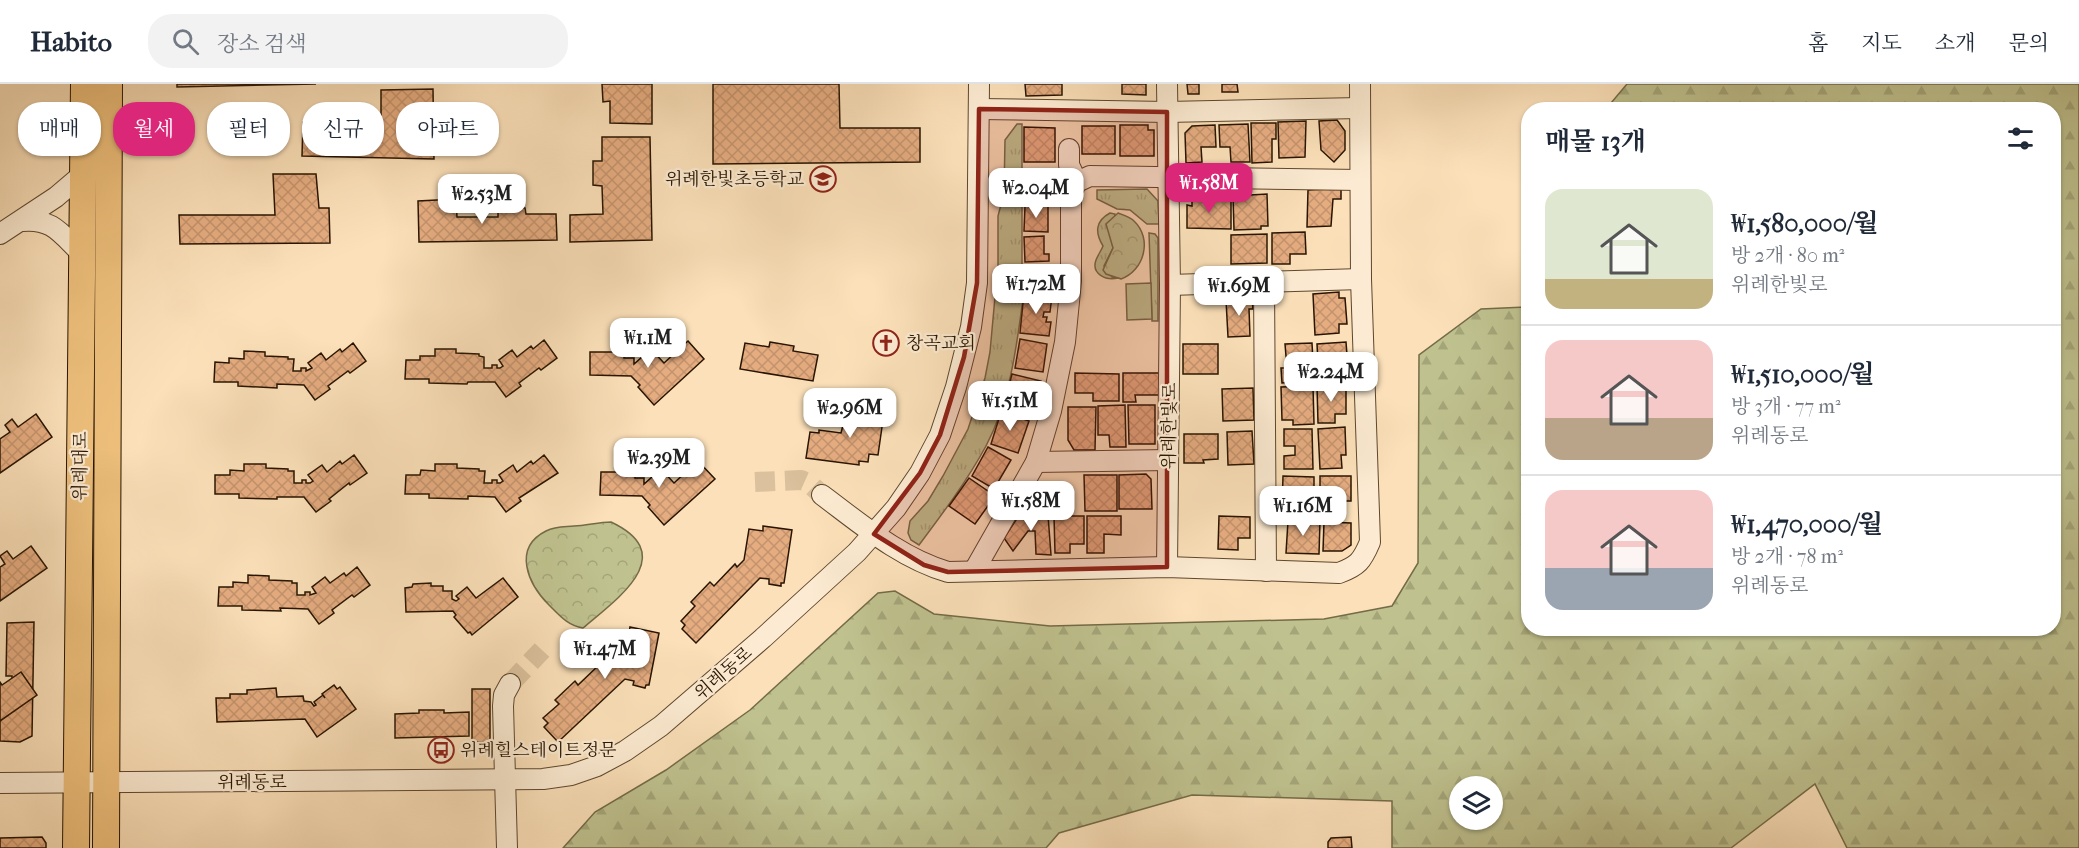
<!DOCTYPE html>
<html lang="ko">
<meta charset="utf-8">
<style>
body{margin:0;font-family:"IM FELL French Canon","Noto Serif KR",serif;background:#f2f2f3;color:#1f2937;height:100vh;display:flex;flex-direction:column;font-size:22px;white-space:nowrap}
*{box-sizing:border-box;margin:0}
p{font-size:20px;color:#747a83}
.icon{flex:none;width:33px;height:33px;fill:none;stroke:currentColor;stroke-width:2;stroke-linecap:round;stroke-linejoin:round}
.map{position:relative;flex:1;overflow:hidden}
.side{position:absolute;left:1521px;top:18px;width:540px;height:534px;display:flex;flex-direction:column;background:#fff;border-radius:24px;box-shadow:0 2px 4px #0004}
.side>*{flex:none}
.guide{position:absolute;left:18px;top:18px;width:570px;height:54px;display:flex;gap:12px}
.controls{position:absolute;left:1449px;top:692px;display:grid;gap:12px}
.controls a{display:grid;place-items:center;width:54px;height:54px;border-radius:50%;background:#fff;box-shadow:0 2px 4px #0004;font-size:30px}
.price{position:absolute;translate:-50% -51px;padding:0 14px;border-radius:12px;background:#fff;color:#222;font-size:20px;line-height:39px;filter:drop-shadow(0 2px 3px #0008)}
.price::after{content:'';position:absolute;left:50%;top:36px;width:18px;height:14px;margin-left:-9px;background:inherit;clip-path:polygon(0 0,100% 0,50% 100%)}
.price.on{background:#db2777;color:#fff}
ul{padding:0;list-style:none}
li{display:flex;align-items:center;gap:18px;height:150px;padding:0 24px}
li+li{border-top:2px solid #e0e1e3}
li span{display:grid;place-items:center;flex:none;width:168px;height:120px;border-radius:18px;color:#555}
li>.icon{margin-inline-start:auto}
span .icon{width:72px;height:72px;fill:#fffc;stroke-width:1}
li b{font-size:26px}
h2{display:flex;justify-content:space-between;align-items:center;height:72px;padding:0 24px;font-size:26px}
.chip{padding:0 21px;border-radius:24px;background:#fff;box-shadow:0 2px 4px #0004;font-size:21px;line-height:54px}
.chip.on{background:#db2777;color:#fff}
header{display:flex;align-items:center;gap:36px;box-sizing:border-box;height:84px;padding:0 30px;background:#fff;border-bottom:2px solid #e0e1e3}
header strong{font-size:28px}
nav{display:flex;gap:33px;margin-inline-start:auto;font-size:21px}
.search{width:420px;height:54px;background:#f2f2f3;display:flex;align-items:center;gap:15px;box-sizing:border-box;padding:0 21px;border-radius:24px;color:#747a83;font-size:22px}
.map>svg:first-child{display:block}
.grass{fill:url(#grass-tufts);stroke:#746b48;stroke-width:1.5}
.forest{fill:url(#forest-firs);stroke:#746b48;stroke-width:1.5;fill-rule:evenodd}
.park{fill:url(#park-crowns);stroke:#746b48;stroke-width:1.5}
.garden{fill:#bfc28f;stroke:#746b48;stroke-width:1.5}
.building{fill:url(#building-cross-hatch);stroke:#281400;stroke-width:1.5}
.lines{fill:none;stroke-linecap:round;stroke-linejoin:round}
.minor-tunnel{stroke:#dbc19d;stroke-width:20;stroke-dasharray:20 10;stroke-linecap:butt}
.minor-casing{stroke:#5d472e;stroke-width:22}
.major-casing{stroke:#281400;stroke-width:28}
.minor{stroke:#fcebd2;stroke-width:20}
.major{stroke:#eec07c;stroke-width:26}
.marked{fill:#8f2418;fill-opacity:0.2;stroke:#8f2418;stroke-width:4.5;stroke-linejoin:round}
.labels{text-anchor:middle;stroke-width:4.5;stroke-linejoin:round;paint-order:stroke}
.poi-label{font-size:18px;fill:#281400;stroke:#fcebd2;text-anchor:start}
.street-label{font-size:18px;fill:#281400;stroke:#fcebd2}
</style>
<header>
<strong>Habito</strong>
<div class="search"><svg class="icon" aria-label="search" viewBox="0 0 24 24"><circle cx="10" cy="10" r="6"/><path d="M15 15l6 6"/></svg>장소 검색</div>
<nav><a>홈</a><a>지도</a><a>소개</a><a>문의</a></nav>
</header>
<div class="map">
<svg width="2079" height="764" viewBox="0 0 2079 764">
<defs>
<pattern id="grass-tufts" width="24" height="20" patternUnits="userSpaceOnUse" patternTransform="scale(1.5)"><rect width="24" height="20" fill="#bfc28f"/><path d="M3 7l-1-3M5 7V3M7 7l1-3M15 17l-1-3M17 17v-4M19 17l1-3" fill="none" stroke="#a4a67a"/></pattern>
<pattern id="forest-firs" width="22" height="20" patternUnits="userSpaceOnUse" patternTransform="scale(1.5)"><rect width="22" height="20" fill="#bfc28f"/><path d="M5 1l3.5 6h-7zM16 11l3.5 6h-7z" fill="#a4a67a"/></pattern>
<pattern id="park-crowns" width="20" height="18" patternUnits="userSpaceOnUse" patternTransform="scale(1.5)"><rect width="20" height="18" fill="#bfc28f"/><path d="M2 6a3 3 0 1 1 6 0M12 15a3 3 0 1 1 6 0" fill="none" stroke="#a4a67a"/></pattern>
<pattern id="building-cross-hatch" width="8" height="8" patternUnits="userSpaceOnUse" patternTransform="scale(1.5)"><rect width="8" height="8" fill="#e5ac80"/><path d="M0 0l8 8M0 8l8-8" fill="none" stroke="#c4936d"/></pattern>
</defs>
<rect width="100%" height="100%" fill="#fbe0b9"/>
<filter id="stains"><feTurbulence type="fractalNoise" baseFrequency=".00333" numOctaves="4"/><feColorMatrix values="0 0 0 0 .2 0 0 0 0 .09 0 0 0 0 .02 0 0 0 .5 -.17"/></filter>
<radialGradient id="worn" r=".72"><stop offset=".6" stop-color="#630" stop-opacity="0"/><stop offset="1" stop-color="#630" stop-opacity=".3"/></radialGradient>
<g class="grass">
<path d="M1017,40H1022V190L1001,191L998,189V132L1004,109L1005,56Z"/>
<path d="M1147,105L1158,117L1159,140H1147L1130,126L1117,125L1097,115V106Z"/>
<path d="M1110,129L1115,130L1112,158L1113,164L1104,182L1112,193L1118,194C1106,197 1091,190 1096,176C1098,171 1101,167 1103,162C1095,149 1095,137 1110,129Z"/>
<path d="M1149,149L1155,150L1158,154V237H1152Z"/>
<path d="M1002,204L1022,205L1024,207C1017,259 1011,315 986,362C967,397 943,429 919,461L911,456L908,449L910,437L928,417L943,392L968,345L985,294L990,268L995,213L998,205Z"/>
</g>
<path class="forest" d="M1627,0H2079V764H1847L1815,700L1731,764H1392V717L1192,711L1059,749L1046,764H563L595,728L666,686L750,626L878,509L895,507L934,530L1050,542L1324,535L1392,522L1418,479L1419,271L1481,225L1528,223V544H2054V26L1606,25ZM1460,702H1492V735H1460Z"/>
<g class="park">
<path d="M1118,129C1123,131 1130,133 1134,137C1153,155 1144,187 1121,195L1106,190L1103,186L1113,164L1106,140Z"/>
<path d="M611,438C681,471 617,515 583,544C568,542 559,531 549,521C528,500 512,464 546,447C556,442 564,443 574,442C586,442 598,438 611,438Z"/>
</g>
<path class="garden" d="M1151,199L1152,235L1127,236L1126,200Z"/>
<g class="building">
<path d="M177,0H316L177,3Z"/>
<path d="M602,0H652V40L610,39V17L603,18Z"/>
<path d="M713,0H839L840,44H920V78L713,80Z"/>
<path d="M1025,0H1062V11L1026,12Z"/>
<path d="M1122,0H1146V11L1122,10Z"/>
<path d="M1187,0H1199V10H1188Z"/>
<path d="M1222,0H1237L1238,8H1222Z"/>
<path d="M433,5L434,75L302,72L303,38L315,37V30H335L336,44L381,43V6Z"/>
<path d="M1337,36L1345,47V66L1334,78L1321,66L1319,37Z"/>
<path d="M1306,37L1305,73L1279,74L1278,38Z"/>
<path d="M1251,39H1276V55H1272V78L1252,79Z"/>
<path d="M1248,40L1250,78H1231L1230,63H1220L1219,41Z"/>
<path d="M1120,41H1148V46H1154V72H1120Z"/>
<path d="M1215,41L1216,63H1201L1202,78L1186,79L1185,49L1192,42Z"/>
<rect x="1082" y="42" width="33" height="28"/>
<path d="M1024,43L1055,44V78H1024Z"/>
<path d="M602,53H650L652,156L570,158V131L603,130L602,102L593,101V77H602Z"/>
<path d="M1025,86H1046L1047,116L1025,117Z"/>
<path d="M273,90H316L319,124H329L330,159L180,160L179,131H275Z"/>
<path d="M1341,104V115H1333L1331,142L1307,143L1308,106Z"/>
<path d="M1267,110L1268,142H1261V145L1234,146L1233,112Z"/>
<path d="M1192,112H1203V115H1231V145L1187,144V121L1192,122Z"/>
<path d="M456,115L457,133H498V124H525L526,130H556L557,156L419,158L418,117Z"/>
<path d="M1025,122H1048V148L1024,147Z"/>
<path d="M1305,148L1306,170H1290V180H1272V149Z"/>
<path d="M1267,150V179L1231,180V151Z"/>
<path d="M1044,152V170H1049V177L1025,178L1024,153Z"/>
<path d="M1339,208V214H1345L1347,240H1339V249L1315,251L1313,210Z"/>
<path d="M1024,209L1052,212L1050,228H1044L1043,233H1047L1046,238H1051L1049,252L1020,249Z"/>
<path d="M1252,215L1253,225H1249L1250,252L1228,253L1226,216Z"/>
<path d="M1020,255L1047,260L1043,288L1015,284Z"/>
<path d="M544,256L557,274L541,286L539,284L519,299L521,302L506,313L495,298H468L467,300L429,299V295H405L406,276H420V272H435V265H456V269L479,270V272L484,273V284H492V281H497V284H500L503,282L499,276L512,266L517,273L531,262L533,265Z"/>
<path d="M688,257L704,275L654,321L638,303L640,301L631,292L590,291V268H624V274H634V280L651,265L664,279Z"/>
<path d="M770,258L794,262L793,267L818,271L813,297L740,285L745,259L769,263Z"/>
<path d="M1346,258L1347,271L1344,270L1348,296L1319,298L1317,260Z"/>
<path d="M353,259L366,277L350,289L348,287L328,302L330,305L315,316L304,301L277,300V304L238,302V298H214L215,278L229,279V274L244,275V267L265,268V272L288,273V275H294L293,287H301V284H306V287L312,284L308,279L321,269L326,276L340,265L342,268Z"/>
<path d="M1312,259L1314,297L1282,299L1281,284H1287L1285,260Z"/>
<rect x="1183" y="260" width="35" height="30"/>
<path d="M1075,289L1119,290V317H1093V309H1075Z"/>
<path d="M1123,289H1159V311H1135L1136,318H1123Z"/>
<path d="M1012,290L1041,297L1032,333L1003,326Z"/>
<path d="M1313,302L1314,340L1293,341V336H1282L1281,303Z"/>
<path d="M1317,302H1346V330H1335V339H1318Z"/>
<path d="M1253,304L1254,336L1223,337L1222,305Z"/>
<path d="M863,319L885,322L878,371L869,370L868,378L859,377V381L806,374L810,348L819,349V346L841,349L843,341L855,343L857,328H862Z"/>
<path d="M1125,321L1126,363H1110L1109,351H1098V322Z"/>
<path d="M1128,321H1155V360H1129Z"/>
<path d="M1068,323H1096L1095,366H1074L1068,356Z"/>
<path d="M1001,328L1029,337L1018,369L991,360Z"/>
<path d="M36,330L52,353L0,389V355L10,348L5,341L12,335L18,343Z"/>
<path d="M1345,343L1346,371H1341L1342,384L1320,385L1318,345Z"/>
<path d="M1284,345H1312L1313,385H1284V372L1295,371V362H1284Z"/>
<path d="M1252,347L1254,380L1228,381L1227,348Z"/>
<path d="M1184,350H1218V375L1203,376L1204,379H1184Z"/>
<path d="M988,363L1011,376L994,405L972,392Z"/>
<path d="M354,371L367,389L350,401L349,399L329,415L331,417L316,428L304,413H277V415L239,414V410H215V391H230V386L244,387V380H266V384L288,385V387H294V399H302V396H306V399H310L313,397L308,391L322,381L327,388L340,377L342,380Z"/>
<path d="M544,371L558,389L519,414L521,417L506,428L495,413L468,412V415L429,414V410H405L406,391H420L421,386L435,387V380H457V384L479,385V387H485L484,399H492V396H497V399H500L503,397L499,391L513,381L517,388L531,377L533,380Z"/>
<path d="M698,377L715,395L664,441L648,423L650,421L642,412L600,411L601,388H635V394H644V400L661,385L674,399Z"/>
<path d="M1146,390L1151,395L1152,425H1119V391Z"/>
<path d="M1084,391H1117V427H1085Z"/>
<path d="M1283,392L1314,393V411H1304V408H1300V426L1282,425Z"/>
<path d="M1320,392H1351V417H1331V429H1320Z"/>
<path d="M969,394L995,412L975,440L949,422Z"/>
<path d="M1020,430L1048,431L1051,471L1036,470L1035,447H1028L1013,467L1004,454Z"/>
<path d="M1054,432H1084V460H1070V469H1055Z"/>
<path d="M1087,432H1121V451L1104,450V469H1087Z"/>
<path d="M1219,432L1250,433V454H1238V466L1218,465Z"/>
<path d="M1288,437H1320L1319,470L1286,469Z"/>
<path d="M1324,438L1351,439V461L1342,467H1323Z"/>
<path d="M763,442L792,446L784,499H781V502L769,500V495L760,494L696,559L682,545L685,541L681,537L695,522L691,518L710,498L714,502L735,480L737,483L744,476L749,445L763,447Z"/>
<path d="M31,462L47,484L0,517V483L5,480L0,472L7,467L13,475Z"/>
<path d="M357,483L370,501L354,513L352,511L332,526L334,529L319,540L308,525L280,524L281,527L242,526V522H218L219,503H233V498L248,499V491L269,492V496L292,497V499H297V511H305V508H310V511L316,509L312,503L325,493L330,499L344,489L346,492Z"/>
<path d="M503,494L518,513L472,551L470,548L468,549L454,533L456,531L453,527L406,528L405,504L412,503L413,500L431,499V502H443V507H452V515L456,517L459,515L456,512L467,503L476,514Z"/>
<path d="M34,538L32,652L20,658L0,657V630H6L12,626V592H6L7,539Z"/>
<path d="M630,543L659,549L649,601H646L645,604L633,601L634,597L625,595L558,658L544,643L548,639L543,634L559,620L555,616L575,597L578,601L600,580L603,583L609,577L615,546L629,549Z"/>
<path d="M21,588L37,611L0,637V598L2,601Z"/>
<path d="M334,601L337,605L340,603L356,625L317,653L305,635L217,638L216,614H230V610H247V606L276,604L277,613L303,612L304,617L311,618L314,622L316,621L314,618L323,611L325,614L322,610Z"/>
<rect x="472" y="605" width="18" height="53"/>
<path d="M419,626H444V629L469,628V652L395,654V630L419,629Z"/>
<path d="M42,753L46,759V764H0V754Z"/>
<path d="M1351,753L1352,764H1328V758L1331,754Z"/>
</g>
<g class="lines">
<g class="minor-tunnel">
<path d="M755,398L801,396L810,400L822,411"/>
<path d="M510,600L542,566"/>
</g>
<g class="minor-casing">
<g id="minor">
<path d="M1167,0L1170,201L1167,483"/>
<path d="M979,25L1167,28L1360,24"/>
<path d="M1069,65V81L1077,98"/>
<path d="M22,137C53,134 61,150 82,170"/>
<path d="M0,150L56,113L83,90"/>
<path d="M1264,200L1266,487"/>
<path d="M1170,201L1361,195"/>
<path d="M1036,378L1168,376"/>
<path d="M822,411C861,440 900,474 948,488L1167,483L1339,489C1358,482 1362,477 1370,458L1361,195L1360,0"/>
<path d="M974,487L1036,378L1051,327L1065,258L1071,197V108L1077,98L1090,92L1360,96"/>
<path d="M0,699L543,695L571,691L597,682L625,667L661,642L763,554L857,468L896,424L920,389L940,351L956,303L971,243L977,199L979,0"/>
<path d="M507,764L503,622L504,611L510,600"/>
</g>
</g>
<g class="major-casing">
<g id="major">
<path d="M76,764L84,0"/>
<path d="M106,764L109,0"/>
</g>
</g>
<use href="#minor" class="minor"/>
<use href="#major" class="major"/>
</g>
<path class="marked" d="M979,25L1167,28V483L948,488L924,481L874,450L920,389L940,351L964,273L977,199Z"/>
<defs>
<g id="school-ring" transform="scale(1.35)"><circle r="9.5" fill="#fcebd2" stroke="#8f2418" stroke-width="1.5"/><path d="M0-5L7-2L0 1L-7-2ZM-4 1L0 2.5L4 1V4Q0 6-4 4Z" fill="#8f2418"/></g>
<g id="church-ring" transform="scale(1.35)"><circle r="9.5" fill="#fcebd2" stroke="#8f2418" stroke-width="1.5"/><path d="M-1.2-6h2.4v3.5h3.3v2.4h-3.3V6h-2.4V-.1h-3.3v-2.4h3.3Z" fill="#8f2418"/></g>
<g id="bus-ring" transform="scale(1.35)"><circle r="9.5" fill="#fcebd2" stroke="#8f2418" stroke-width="1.5"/><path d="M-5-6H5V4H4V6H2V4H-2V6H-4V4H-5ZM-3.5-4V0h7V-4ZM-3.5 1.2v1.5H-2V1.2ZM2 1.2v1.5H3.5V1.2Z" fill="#8f2418"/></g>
</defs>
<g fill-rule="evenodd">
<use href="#school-ring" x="823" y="95"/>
<use href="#church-ring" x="886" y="259"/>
<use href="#bus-ring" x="441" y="666"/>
</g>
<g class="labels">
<g class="poi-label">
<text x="804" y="101" text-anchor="end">위례한빛초등학교</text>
<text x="906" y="265">창곡교회</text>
<text x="460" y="672">위례힐스테이트정문</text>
</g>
<g class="street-label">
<text transform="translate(1169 342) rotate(-89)" y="6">위례한빛로</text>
<text transform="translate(80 382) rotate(-89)" y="6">위례대로</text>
<text transform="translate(723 589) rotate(-41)" y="6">위례동로</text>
<text x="252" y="704">위례동로</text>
</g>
</g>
<rect width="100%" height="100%" filter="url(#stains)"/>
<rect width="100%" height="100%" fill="url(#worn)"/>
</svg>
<div class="controls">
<a><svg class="icon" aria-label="layers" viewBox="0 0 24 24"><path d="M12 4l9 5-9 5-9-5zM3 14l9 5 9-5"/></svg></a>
</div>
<b class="price on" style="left:1209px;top:130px">₩1.58M</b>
<b class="price" style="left:1036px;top:135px">₩2.04M</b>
<b class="price" style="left:482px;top:141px">₩2.53M</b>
<b class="price" style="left:1036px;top:231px">₩1.72M</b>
<b class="price" style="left:1239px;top:233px">₩1.69M</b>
<b class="price" style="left:648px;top:285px">₩1.1M</b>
<b class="price" style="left:1331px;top:319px">₩2.24M</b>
<b class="price" style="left:1010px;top:348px">₩1.51M</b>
<b class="price" style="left:850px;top:355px">₩2.96M</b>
<b class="price" style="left:659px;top:405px">₩2.39M</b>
<b class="price" style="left:1031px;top:448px">₩1.58M</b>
<b class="price" style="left:1303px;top:453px">₩1.16M</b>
<b class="price" style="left:605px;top:596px">₩1.47M</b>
<div class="guide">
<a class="chip">매매</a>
<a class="chip on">월세</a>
<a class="chip">필터</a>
<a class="chip">신규</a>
<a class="chip">아파트</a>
</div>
<section class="side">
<h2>매물 13개<svg class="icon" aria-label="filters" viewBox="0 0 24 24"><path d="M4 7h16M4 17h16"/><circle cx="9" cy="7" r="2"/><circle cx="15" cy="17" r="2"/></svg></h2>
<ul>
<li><span style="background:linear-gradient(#dfe7d0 75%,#c2b280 0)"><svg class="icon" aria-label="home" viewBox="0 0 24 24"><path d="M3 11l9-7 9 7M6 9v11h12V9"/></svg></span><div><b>₩1,580,000/월</b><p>방 2개 · 80 m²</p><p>위례한빛로</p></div></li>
<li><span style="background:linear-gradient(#f6c9c9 65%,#b9a48a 0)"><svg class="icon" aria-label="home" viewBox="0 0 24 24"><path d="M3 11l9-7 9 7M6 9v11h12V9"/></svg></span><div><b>₩1,510,000/월</b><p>방 3개 · 77 m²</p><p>위례동로</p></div></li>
<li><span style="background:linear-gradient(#f6c9c9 65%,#9aa5b1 0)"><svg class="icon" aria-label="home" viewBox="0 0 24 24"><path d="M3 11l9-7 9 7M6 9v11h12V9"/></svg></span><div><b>₩1,470,000/월</b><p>방 2개 · 78 m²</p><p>위례동로</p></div></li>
</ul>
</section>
</div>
